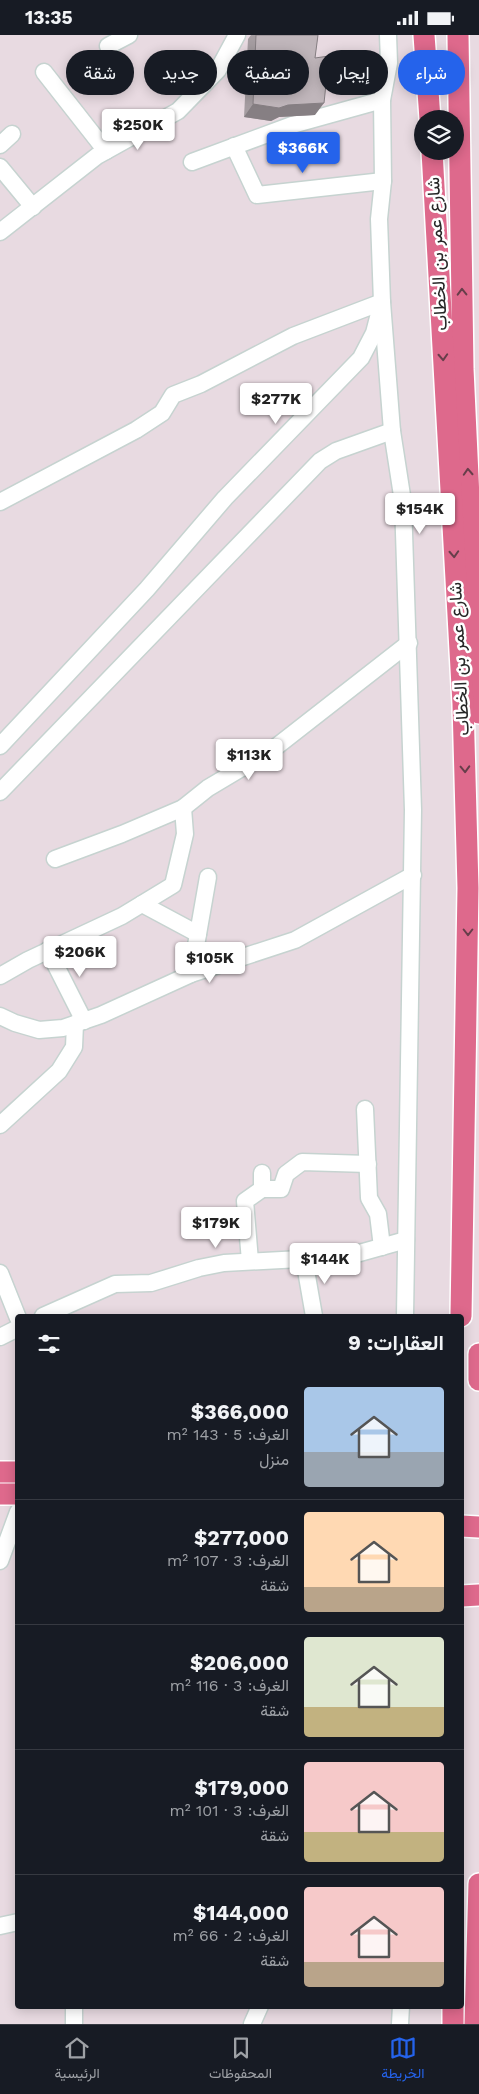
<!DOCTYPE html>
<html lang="ar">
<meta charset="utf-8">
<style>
body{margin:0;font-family:"Work Sans",Vazirmatn,sans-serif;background:#20242c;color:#f1f3f6;direction:rtl;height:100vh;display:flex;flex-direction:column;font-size:19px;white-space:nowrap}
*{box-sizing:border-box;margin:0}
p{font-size:16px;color:#9ea1a6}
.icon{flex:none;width:28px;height:28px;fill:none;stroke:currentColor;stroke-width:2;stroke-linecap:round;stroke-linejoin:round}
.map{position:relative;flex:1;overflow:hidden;direction:ltr}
.sheet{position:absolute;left:15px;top:1279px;width:449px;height:695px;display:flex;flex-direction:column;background:#171b24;border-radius:5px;box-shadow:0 2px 12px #0003;direction:rtl}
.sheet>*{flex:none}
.top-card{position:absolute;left:15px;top:15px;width:450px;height:45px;direction:rtl;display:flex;gap:10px}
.tools{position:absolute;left:414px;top:75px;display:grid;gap:10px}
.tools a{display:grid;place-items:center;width:50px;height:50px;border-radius:50%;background:#171b24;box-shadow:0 2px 12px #0003;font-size:25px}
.price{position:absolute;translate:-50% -42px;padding:0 11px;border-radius:5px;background:#fff;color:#222;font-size:16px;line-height:32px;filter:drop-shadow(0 1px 2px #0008)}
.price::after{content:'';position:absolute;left:50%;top:30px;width:15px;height:11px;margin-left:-8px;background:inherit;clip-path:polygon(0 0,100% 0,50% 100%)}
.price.on{background:#2563eb;color:#fff}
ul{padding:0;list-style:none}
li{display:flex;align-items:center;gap:15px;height:125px;padding:0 20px}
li+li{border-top:1px solid #363941}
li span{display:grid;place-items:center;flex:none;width:140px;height:100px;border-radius:5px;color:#555}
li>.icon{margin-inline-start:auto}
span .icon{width:60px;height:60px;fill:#fffc;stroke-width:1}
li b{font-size:21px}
h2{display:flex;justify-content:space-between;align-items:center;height:60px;padding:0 20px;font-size:21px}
.chip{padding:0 18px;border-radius:22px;background:#171b24;box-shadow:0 2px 12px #0003;font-size:18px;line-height:45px}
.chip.on{background:#2563eb;color:#fff}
.status{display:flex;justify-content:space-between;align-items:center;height:35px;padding:0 25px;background:#171b24;direction:ltr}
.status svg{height:14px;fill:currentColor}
.tabs{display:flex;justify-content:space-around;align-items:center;height:70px;border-top:1px solid #363941;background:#171b24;font-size:14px;color:#9ea1a6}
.tabs a{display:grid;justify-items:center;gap:2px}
.tabs .on{color:#2563eb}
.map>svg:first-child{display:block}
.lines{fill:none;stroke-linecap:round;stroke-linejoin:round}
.minor-casing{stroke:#c6d3d0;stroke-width:19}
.major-casing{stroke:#fff;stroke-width:24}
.minor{stroke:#fff;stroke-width:16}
.major{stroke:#de698c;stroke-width:21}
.wall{fill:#a59da1}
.shaded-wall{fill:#867f83}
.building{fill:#c0b6bb;stroke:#867f83}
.oneway{stroke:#673e4a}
.labels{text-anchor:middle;stroke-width:5;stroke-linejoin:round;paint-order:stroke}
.street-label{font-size:18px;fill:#272727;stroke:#fff}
</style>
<div class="status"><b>13:35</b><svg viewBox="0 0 49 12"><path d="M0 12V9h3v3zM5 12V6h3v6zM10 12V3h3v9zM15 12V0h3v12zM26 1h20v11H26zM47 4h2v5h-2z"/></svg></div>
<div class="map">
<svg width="479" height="1989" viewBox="0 0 479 1989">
<rect width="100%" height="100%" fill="#e8dae1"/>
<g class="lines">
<g class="minor-casing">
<g id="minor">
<path d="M108,11L129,0"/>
<path d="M44,37L106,116"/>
<path d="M0,110L12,99"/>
<path d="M234,111L257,160L383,146"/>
<path d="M192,127L292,90L382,65"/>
<path d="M0,132L33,172"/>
<path d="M0,197L97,121L178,76L218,35L237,0"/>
<path d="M0,467L136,395L162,378L173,360L201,349L293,301L382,267L392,396L403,467L413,775L405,1281"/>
<path d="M0,711L147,554L225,463L361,323L374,298L382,267L379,184L383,146L382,65L389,28L388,0"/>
<path d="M0,757L320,426L336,416L392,396"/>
<path d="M55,824L122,799L183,773L208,753L272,715L409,608"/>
<path d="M142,869L198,899"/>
<path d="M48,915L84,986"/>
<path d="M191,939L208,842"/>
<path d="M0,941L28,925L122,881L173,850L185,799L183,773"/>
<path d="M0,981L15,988L39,995L63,993L101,980L191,939L295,905L413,840"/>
<path d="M365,1074L369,1163L378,1179L382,1212"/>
<path d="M0,1090L59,1036L74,1012L75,989"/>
<path d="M262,1154H281L286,1139L302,1127L368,1129"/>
<path d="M304,1224L314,1281"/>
<path d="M250,1226L245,1166L262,1154V1138"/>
<path d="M0,1238L18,1283"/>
<path d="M43,1281L115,1249L151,1248L199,1233L224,1228L319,1223L356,1219L406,1205"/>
<path d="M0,1302L18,1293"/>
<path d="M0,1526L18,1477"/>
<path d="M0,1891L18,1887"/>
<path d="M74,1971V1989"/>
<path d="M252,1989L260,1971"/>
<path d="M400,1989L401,1971"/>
</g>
</g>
<g class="major-casing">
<g id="major">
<path d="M424,0L430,84"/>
<path d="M458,0L463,334L479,678"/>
<path d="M432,116L463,669L468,853L461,1281"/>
<path d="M479,1319V1345"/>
<path d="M0,1437H18"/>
<path d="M0,1459H18"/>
<path d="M461,1491L479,1492"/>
<path d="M461,1561L479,1560"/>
<path d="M453,1989V1971"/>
<path d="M475,1989L479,1849"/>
</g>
</g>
<use href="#minor" class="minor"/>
<use href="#major" class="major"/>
</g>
<path class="wall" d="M251,0H318L315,23V80L279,82L271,86L244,82L248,4Z"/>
<path class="shaded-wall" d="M324,68L315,80L279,82L271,86L244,82L253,69Z"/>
<path class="building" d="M256,0H318L315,23L329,21L324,68L288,70L279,73L253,69Z"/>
<defs><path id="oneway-chevron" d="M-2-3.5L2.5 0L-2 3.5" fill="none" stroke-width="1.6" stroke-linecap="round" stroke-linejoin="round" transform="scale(1.25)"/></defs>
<g class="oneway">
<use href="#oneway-chevron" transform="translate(462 257) rotate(-91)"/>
<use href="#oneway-chevron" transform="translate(443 322) rotate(87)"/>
<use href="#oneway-chevron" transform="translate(468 437) rotate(-93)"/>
<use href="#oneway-chevron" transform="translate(454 519) rotate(87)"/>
<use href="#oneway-chevron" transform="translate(465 734) rotate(88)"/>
<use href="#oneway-chevron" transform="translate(468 897) rotate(90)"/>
</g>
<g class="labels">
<g class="street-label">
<text transform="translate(437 219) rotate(-93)" y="6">شارع عمر بن الخطاب</text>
<text transform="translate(459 624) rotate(-93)" y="6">شارع عمر بن الخطاب</text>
</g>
</g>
</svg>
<div class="tools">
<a><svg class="icon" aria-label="layers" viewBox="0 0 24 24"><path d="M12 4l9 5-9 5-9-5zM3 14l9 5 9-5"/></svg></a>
</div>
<b class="price" style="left:138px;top:116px">$250K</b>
<b class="price on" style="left:303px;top:139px">$366K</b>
<b class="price" style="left:276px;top:390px">$277K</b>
<b class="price" style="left:420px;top:500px">$154K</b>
<b class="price" style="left:249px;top:746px">$113K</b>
<b class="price" style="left:80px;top:943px">$206K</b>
<b class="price" style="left:210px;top:949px">$105K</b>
<b class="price" style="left:216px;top:1214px">$179K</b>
<b class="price" style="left:325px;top:1250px">$144K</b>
<div class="top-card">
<a class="chip on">شراء</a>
<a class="chip">إيجار</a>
<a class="chip">تصفية</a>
<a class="chip">جديد</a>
<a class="chip">شقة</a>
</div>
<section class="sheet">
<h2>العقارات: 9<svg class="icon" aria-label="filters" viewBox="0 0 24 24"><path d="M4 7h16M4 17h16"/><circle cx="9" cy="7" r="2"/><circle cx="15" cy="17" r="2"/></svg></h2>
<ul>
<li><span style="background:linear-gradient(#a9c7e8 65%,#9aa5b1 0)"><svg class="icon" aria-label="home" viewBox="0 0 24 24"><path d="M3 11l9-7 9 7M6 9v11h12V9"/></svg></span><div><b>$366,000</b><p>الغرف: 5 · 143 m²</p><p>منزل</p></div></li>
<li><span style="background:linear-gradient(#ffd9b3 75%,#b9a48a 0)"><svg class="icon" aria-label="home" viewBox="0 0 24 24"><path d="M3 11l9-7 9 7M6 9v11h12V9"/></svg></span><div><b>$277,000</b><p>الغرف: 3 · 107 m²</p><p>شقة</p></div></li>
<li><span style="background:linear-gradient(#dfe7d0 70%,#c2b280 0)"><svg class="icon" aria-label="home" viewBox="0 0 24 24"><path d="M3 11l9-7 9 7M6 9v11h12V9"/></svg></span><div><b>$206,000</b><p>الغرف: 3 · 116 m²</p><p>شقة</p></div></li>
<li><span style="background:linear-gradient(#f6c9c9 70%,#c2b280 0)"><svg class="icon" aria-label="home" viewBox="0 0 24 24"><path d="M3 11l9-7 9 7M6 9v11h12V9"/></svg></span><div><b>$179,000</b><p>الغرف: 3 · 101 m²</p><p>شقة</p></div></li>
<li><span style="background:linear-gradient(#f6c9c9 75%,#b9a48a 0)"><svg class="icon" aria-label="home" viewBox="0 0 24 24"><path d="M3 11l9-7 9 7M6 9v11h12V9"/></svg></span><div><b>$144,000</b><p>الغرف: 2 · 66 m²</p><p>شقة</p></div></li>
</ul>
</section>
</div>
<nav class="tabs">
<a class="on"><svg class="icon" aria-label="map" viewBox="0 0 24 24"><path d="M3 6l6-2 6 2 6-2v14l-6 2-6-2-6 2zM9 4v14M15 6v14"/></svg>الخريطة</a>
<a><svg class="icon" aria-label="saved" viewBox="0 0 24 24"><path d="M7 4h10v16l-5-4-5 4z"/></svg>المحفوظات</a>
<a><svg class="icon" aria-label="home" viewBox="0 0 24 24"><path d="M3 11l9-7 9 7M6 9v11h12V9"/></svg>الرئيسية</a>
</nav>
